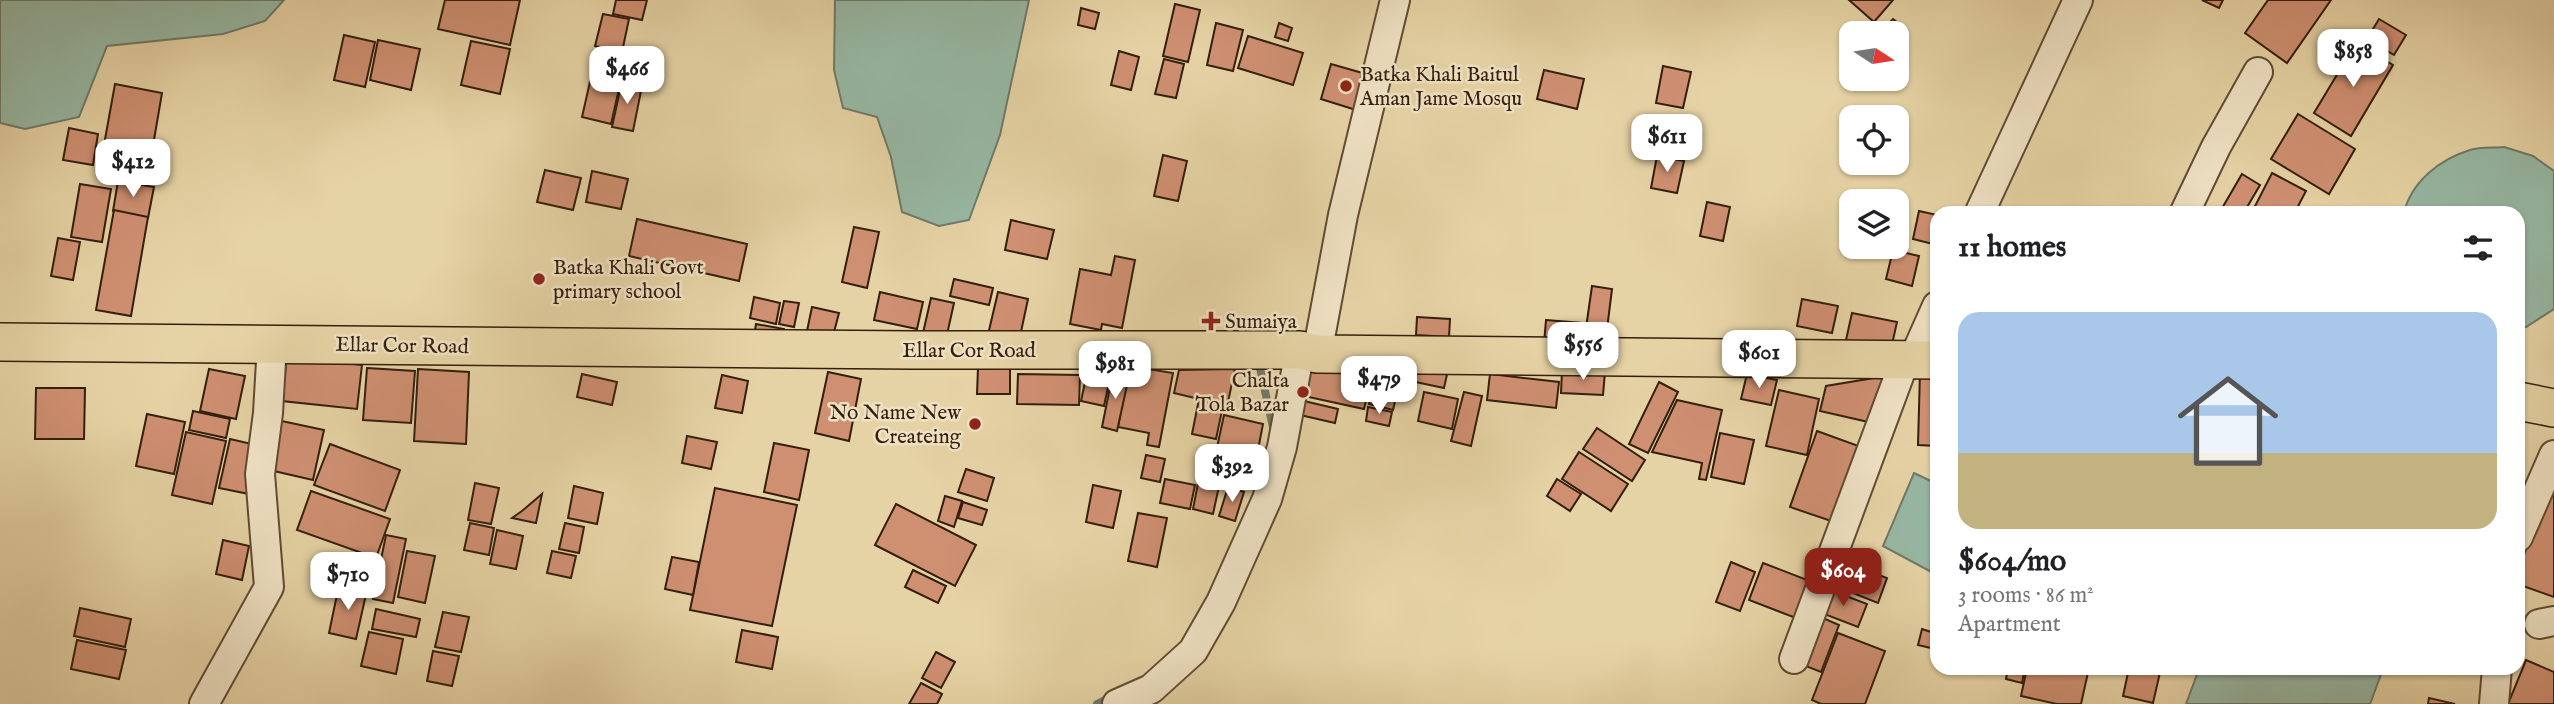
<!DOCTYPE html>
<meta charset="utf-8">
<style>
body{margin:0;font-family:"IM FELL English",serif;background:#f2f2f2;color:#202124;height:100vh;display:flex;flex-direction:column;font-size:26px;white-space:nowrap}
*{box-sizing:border-box;margin:0}
p{font-size:23px;color:#757577}
.icon{flex:none;width:38px;height:38px;fill:none;stroke:currentColor;stroke-width:2;stroke-linecap:round;stroke-linejoin:round}
.map{position:relative;flex:1;overflow:hidden}
.side{position:absolute;left:1930px;top:206px;width:595px;height:469px;display:flex;flex-direction:column;background:#fff;border-radius:21px;box-shadow:0 2px 5px #0004}
.side>*{flex:none}
.needle{width:46px;rotate:102deg}
.fabs{position:absolute;left:1839px;top:21px;display:grid;gap:14px}
.fabs a{display:grid;place-items:center;width:70px;height:70px;border-radius:14px;background:#fff;box-shadow:0 2px 5px #0004;font-size:35px}
.price{position:absolute;translate:-50% -60px;padding:0 16px;border-radius:14px;background:#fff;color:#222;font-size:23px;line-height:46px;filter:drop-shadow(0 2px 4px #0008)}
.price::after{content:'';position:absolute;left:50%;top:42px;width:21px;height:16px;margin-left:-10px;background:inherit;clip-path:polygon(0 0,100% 0,50% 100%)}
.price.active{background:#8f2418;color:#fff}
ul{padding:0;list-style:none}
li{display:grid;align-content:center;gap:14px;height:371px;padding:0 28px}
li+li{border-top:2px solid #e0e0e0}
li span{display:grid;place-items:center;height:217px;border-radius:21px;color:#555}
li>.icon{margin-inline-start:auto}
span .icon{width:126px;height:126px;fill:#fffc;stroke-width:1}
li b{font-size:30px}
h2{display:flex;justify-content:space-between;align-items:center;height:84px;padding:0 28px;font-size:30px}
.map>svg:first-child{display:block}
.water{fill:#97b8a4;stroke:#6f7a68;stroke-width:2}
.lines{fill:none;stroke-linecap:round;stroke-linejoin:round}
.stream{stroke:#6f7a68;stroke-width:8}
.building{fill:#cf9072;stroke:#331e0d;stroke-width:2}
.minor-casing{stroke:#604b33;stroke-width:32}
.major-casing{stroke:#331e0d;stroke-width:40}
.minor{stroke:#efe2c4;stroke-width:28}
.major{stroke:#e6d3a5;stroke-width:37}
.poi-dot{fill:#8f2418;stroke:#efe2c4;stroke-width:2.5}
.labels{text-anchor:middle;stroke-width:5;stroke-linejoin:round;paint-order:stroke}
.poi-label{font-size:21px;fill:#331e0d;stroke:#efe2c4;text-anchor:start}
.street-label{font-size:21px;fill:#331e0d;stroke:#efe2c4}
</style>
<div class="map">
<svg width="2554" height="704" viewBox="0 0 2554 704">
<rect width="100%" height="100%" fill="#e6d3a5"/>
<filter id="stains"><feTurbulence type="fractalNoise" baseFrequency=".00286" numOctaves="4"/><feColorMatrix values="0 0 0 0 .2 0 0 0 0 .09 0 0 0 0 .02 0 0 0 .5 -.17"/></filter>
<radialGradient id="worn" r=".72"><stop offset=".6" stop-color="#630" stop-opacity="0"/><stop offset="1" stop-color="#630" stop-opacity=".3"/></radialGradient>
<g class="water">
<path d="M0,0H284L265,21L223,34L107,46L79,117L25,129L0,123Z"/>
<path d="M835,0H1029L1000,135L969,220L939,226L902,212L891,157L877,117L843,108L834,70Z"/>
<path d="M2504,147L2533,156L2554,171V309L2526,327L2518,329V214L2404,213C2411,182 2440,159 2470,150C2480,147 2493,148 2504,147Z"/>
<path d="M1914,473L1937,484V575L1883,546Z"/>
<path d="M2199,669V668L2383,669L2370,704H2186Z"/>
</g>
<g class="lines">
<g class="stream">
<path d="M1258,359L1274,432"/>
<path d="M1097,704L1113,696"/>
</g>
</g>
<g class="building">
<path d="M445,0H520L510,45L438,29Z"/>
<path d="M616,0H647L642,20L613,14Z"/>
<path d="M1849,0H1893L1874,22Z"/>
<path d="M2202,0H2223L2219,8Z"/>
<path d="M2268,0H2331L2287,63L2245,33Z"/>
<path d="M1175,4L1200,10L1188,62L1163,56Z"/>
<path d="M1081,8L1099,13L1095,29L1078,25Z"/>
<path d="M603,14L629,19L622,52L595,46Z"/>
<path d="M1893,19L1907,30L1897,42V33H1880Z"/>
<path d="M2379,19L2406,35L2394,55L2367,39Z"/>
<path d="M1216,23L1243,30L1233,71L1207,65Z"/>
<path d="M1279,23L1292,28L1288,41L1275,37Z"/>
<path d="M344,35L375,42L365,87L334,80Z"/>
<path d="M1248,36L1303,53L1293,85L1238,68Z"/>
<path d="M378,40L420,49L411,90L370,80Z"/>
<path d="M471,41L510,49L500,94L461,85Z"/>
<path d="M2356,43L2393,65L2351,136L2314,113Z"/>
<path d="M602,49L642,58L637,81L597,73Z"/>
<path d="M1119,51L1139,57L1131,90L1111,85Z"/>
<path d="M1164,59L1184,64L1176,98L1155,94Z"/>
<path d="M1331,64L1366,74L1356,110L1321,99Z"/>
<path d="M1663,66L1691,72L1683,108L1656,103Z"/>
<path d="M1544,70L1584,79L1577,109L1537,99Z"/>
<path d="M592,73L621,80L611,124L582,117Z"/>
<path d="M622,81L642,86L633,131L612,127Z"/>
<path d="M115,84L162,93L148,175L100,167Z"/>
<path d="M2298,114L2355,149L2329,194L2271,159Z"/>
<path d="M1679,126L1693,129L1689,149L1675,146Z"/>
<path d="M69,128L98,134L93,165L63,160Z"/>
<path d="M1163,155L1187,161L1178,201L1154,196Z"/>
<path d="M1657,156L1684,161L1677,193L1651,188Z"/>
<path d="M545,170L581,178L573,210L537,202Z"/>
<path d="M592,171L628,179L621,209L586,202Z"/>
<path d="M2272,173L2306,191L2294,214H2251Z"/>
<path d="M2242,174L2260,185L2243,214H2226L2221,210Z"/>
<path d="M118,181L154,187L148,218L113,211Z"/>
<path d="M80,184L111,189L102,242L71,237Z"/>
<path d="M1707,202L1730,207L1723,241L1700,236Z"/>
<path d="M1897,204L1906,207L1898,243H1897Z"/>
<path d="M114,210L148,217L131,316L96,310Z"/>
<path d="M1919,211L1937,215V245L1913,239Z"/>
<path d="M637,219L747,244L739,281L629,256Z"/>
<path d="M1011,220L1054,230L1047,259L1005,250Z"/>
<path d="M854,227L879,232L867,288L842,282Z"/>
<path d="M58,238L80,242L73,280L51,276Z"/>
<path d="M1893,250L1919,256L1912,286L1886,279Z"/>
<path d="M1115,256L1135,260L1122,328L1102,324L1101,330L1070,324L1080,269L1111,275Z"/>
<path d="M954,279L993,288L989,305L950,296Z"/>
<path d="M1592,286L1612,289L1605,345L1584,342Z"/>
<path d="M880,292L923,302L917,329L874,320Z"/>
<path d="M998,292L1028,299L1018,346L987,339Z"/>
<path d="M754,297L780,303L776,324L750,318Z"/>
<path d="M931,298L954,303L946,339L923,333Z"/>
<path d="M1802,299L1838,306L1832,333L1797,326Z"/>
<path d="M784,301L799,303L794,327L779,324Z"/>
<path d="M812,307L839,313L833,336L807,331Z"/>
<path d="M1852,313L1897,322L1891,349L1846,340Z"/>
<path d="M1417,317L1450,319L1449,337L1416,335Z"/>
<path d="M1546,320L1582,323L1580,347L1544,344Z"/>
<path d="M756,324L784,329L783,342L754,337Z"/>
<path d="M287,357L362,365L357,409L282,401Z"/>
<path d="M1410,362L1448,370L1444,388L1406,380Z"/>
<path d="M1311,365L1371,379L1364,409L1304,396Z"/>
<path d="M1129,366L1173,373L1159,447L1147,445L1149,433L1118,427Z"/>
<path d="M367,368L415,371L411,423L363,420Z"/>
<path d="M978,368H1010V394H977Z"/>
<path d="M1088,368L1111,373L1104,406L1081,401Z"/>
<path d="M209,369L245,376L236,419L200,411Z"/>
<path d="M418,369L469,372L466,444L414,441Z"/>
<path d="M1235,369L1228,402L1224,401L1216,439L1192,434L1199,399L1174,393L1179,370Z"/>
<path d="M1562,370L1605,372L1603,395L1561,393Z"/>
<path d="M828,372L861,379L849,441L815,433Z"/>
<path d="M1113,372L1129,376L1117,431L1102,427Z"/>
<path d="M1920,372H1937V446L1918,445Z"/>
<path d="M582,374L617,382L612,405L577,397Z"/>
<path d="M1018,374L1080,375L1079,405L1017,404Z"/>
<path d="M1490,374L1559,382L1556,408L1487,400Z"/>
<path d="M1747,374L1777,380L1771,405L1741,399Z"/>
<path d="M722,375L748,381L742,413L715,408Z"/>
<path d="M1892,375L1873,423L1820,411L1826,386Z"/>
<path d="M1375,379L1399,384L1393,410L1369,404Z"/>
<path d="M1659,382L1678,392L1648,453L1629,444Z"/>
<path d="M36,388H85L84,439H35Z"/>
<path d="M1779,390L1819,399L1807,455L1766,446Z"/>
<path d="M1424,392L1458,399L1452,429L1418,421Z"/>
<path d="M1464,392L1482,396L1471,446L1451,441Z"/>
<path d="M1677,400L1722,410L1706,480L1699,479L1702,463L1652,452Z"/>
<path d="M1304,401L1338,409L1335,423L1300,415Z"/>
<path d="M1368,407L1392,412L1389,426L1366,421Z"/>
<path d="M193,411L230,419L226,438L189,430Z"/>
<path d="M147,414L185,422L174,474L136,466Z"/>
<path d="M1224,415L1263,424L1256,460L1216,452Z"/>
<path d="M277,420L324,430L313,480L265,469Z"/>
<path d="M1597,428L1645,460L1632,481L1583,449Z"/>
<path d="M1817,431L1864,448L1837,523L1790,507Z"/>
<path d="M186,432L226,441L212,504L172,495Z"/>
<path d="M1720,433L1754,440L1744,484L1711,477Z"/>
<path d="M687,436L717,442L711,469L682,463Z"/>
<path d="M230,439L260,446L249,494L219,488Z"/>
<path d="M774,443L809,450L799,500L764,492Z"/>
<path d="M330,444L400,470L385,511L314,485Z"/>
<path d="M1579,452L1628,484L1611,511L1562,479Z"/>
<path d="M1146,455L1165,459L1160,482L1141,478Z"/>
<path d="M966,469L994,478L987,501L958,492Z"/>
<path d="M1200,473L1221,477L1213,514L1193,509Z"/>
<path d="M1165,479L1195,485L1190,509L1160,503Z"/>
<path d="M1557,479L1581,494L1570,511L1547,496Z"/>
<path d="M475,483L499,488L491,524L468,520Z"/>
<path d="M2554,483V597L2523,586L2518,575V568Z"/>
<path d="M1093,485L1121,491L1113,528L1086,522Z"/>
<path d="M574,486L603,493L597,524L568,518Z"/>
<path d="M1228,487L1244,492L1235,521L1219,516Z"/>
<path d="M715,488L797,505L772,626L690,610Z"/>
<path d="M311,491L390,519L376,558L297,530Z"/>
<path d="M542,494L536,523L512,518L522,511Z"/>
<path d="M945,496L962,501L954,527L938,521Z"/>
<path d="M963,502L987,510L982,525L958,518Z"/>
<path d="M896,504L976,545L955,586L875,545Z"/>
<path d="M1138,513L1167,518L1157,567L1128,561Z"/>
<path d="M470,523L494,528L489,555L464,550Z"/>
<path d="M565,523L584,527L579,553L559,549Z"/>
<path d="M497,530L523,536L516,569L490,564Z"/>
<path d="M386,535L406,539L393,603L373,599Z"/>
<path d="M223,540L249,546L242,580L216,574Z"/>
<path d="M407,551L435,556L425,603L398,597Z"/>
<path d="M552,551L576,556L571,578L547,573Z"/>
<path d="M672,557L699,562L693,595L665,589Z"/>
<path d="M1731,562L1755,572L1740,611L1716,602Z"/>
<path d="M1763,563L1815,583L1801,620L1749,600Z"/>
<path d="M1849,564L1887,578L1878,603L1840,588Z"/>
<path d="M913,570L946,586L938,603L905,587Z"/>
<path d="M339,585L367,590L356,639L329,633Z"/>
<path d="M1828,589L1867,604L1858,627L1819,612Z"/>
<path d="M80,608L131,619L125,647L74,636Z"/>
<path d="M376,609L420,619L416,637L372,629Z"/>
<path d="M443,612L469,617L461,652L435,647Z"/>
<path d="M1816,615L1839,625L1821,672L1798,663Z"/>
<path d="M1922,629L1937,634L1935,649L1918,645Z"/>
<path d="M742,630L778,637L772,669L736,662Z"/>
<path d="M369,632L403,639L396,674L361,666Z"/>
<path d="M1838,633L1885,651L1865,704H1821L1812,700Z"/>
<path d="M77,640L126,650L119,679L71,669Z"/>
<path d="M433,651L459,656L452,686L427,681Z"/>
<path d="M936,652L955,662L941,688L922,678Z"/>
<path d="M2526,660L2554,672V704H2508Z"/>
<path d="M2008,668H2025L2022,683L2006,679Z"/>
<path d="M2027,668H2089L2081,704H2057L2021,696Z"/>
<path d="M2129,668H2161L2153,703L2123,696Z"/>
<path d="M921,683L942,694L937,704H909Z"/>
<path d="M2429,698L2455,704H2428Z"/>
</g>
<g class="lines">
<g class="minor-casing">
<g id="minor">
<path d="M1979,214L2078,0"/>
<path d="M2184,214L2216,147L2258,72"/>
<path d="M1317,354L1343,215L1395,0"/>
<path d="M1913,360L1937,306"/>
<path d="M2518,537L2554,455"/>
<path d="M2539,624L2554,621"/>
<path d="M1794,659L1905,360"/>
<path d="M204,704L269,587L260,474L268,413L272,344"/>
<path d="M1117,704L1151,689L1193,651L1221,602L1267,499L1282,447L1300,350"/>
<path d="M2494,704L2497,668"/>
</g>
</g>
<g class="major-casing">
<g id="major">
<path d="M0,342L913,350H1300L1317,354L1937,360"/>
<path d="M2518,401L2554,408"/>
</g>
</g>
<use href="#minor" class="minor"/>
<use href="#major" class="major"/>
</g>
<g class="poi-dot">
<circle cx="1346" cy="86" r="7"/>
<circle cx="539" cy="279" r="7"/>
<path d="M1207.5 310.5h7v7h7v7h-7v7h-7v-7h-7v-7h7z"/>
<circle cx="1303" cy="392" r="7"/>
<circle cx="975" cy="424" r="7"/>
</g>
<g class="labels">
<g class="poi-label">
<text x="1360" y="81">Batka Khali Baitul<tspan x="1360" dy="24">Aman Jame Mosqu</tspan></text>
<text x="553" y="274">Batka Khali Govt<tspan x="553" dy="24">primary school</tspan></text>
<text x="1225" y="328">Sumaiya</text>
<text x="1289" y="387" text-anchor="end">Chalta<tspan x="1289" dy="24">Tola Bazar</tspan></text>
<text x="961" y="419" text-anchor="end">No Name New<tspan x="961" dy="24">Createing</tspan></text>
</g>
<g class="street-label">
<text transform="translate(402 345) rotate(1)" y="7">Ellar Cor Road</text>
<text x="969" y="357">Ellar Cor Road</text>
</g>
</g>
<rect width="100%" height="100%" filter="url(#stains)"/>
<rect width="100%" height="100%" fill="url(#worn)"/>
</svg>
<div class="fabs">
<a><svg class="needle" viewBox="-14 -14 28 28"><path d="M0-13l5 13h-10z" fill="#e53935"/><path d="M0 13l5-13h-10z" fill="#757577"/></svg></a>
<a><svg class="icon" aria-label="locate" viewBox="0 0 24 24"><circle cx="12" cy="12" r="6"/><path d="M12 2v4M12 18v4M2 12h4M18 12h4"/></svg></a>
<a><svg class="icon" aria-label="layers" viewBox="0 0 24 24"><path d="M12 4l9 5-9 5-9-5zM3 14l9 5 9-5"/></svg></a>
</div>
<b class="price" style="left:2353px;top:89px">$858</b>
<b class="price" style="left:627px;top:106px">$466</b>
<b class="price" style="left:1667px;top:174px">$611</b>
<b class="price" style="left:133px;top:199px">$412</b>
<b class="price" style="left:1583px;top:382px">$556</b>
<b class="price" style="left:1759px;top:390px">$601</b>
<b class="price" style="left:1115px;top:401px">$981</b>
<b class="price" style="left:1379px;top:416px">$479</b>
<b class="price" style="left:1232px;top:504px">$392</b>
<b class="price active" style="left:1843px;top:608px">$604</b>
<b class="price" style="left:348px;top:612px">$710</b>
<section class="side">
<h2>11 homes<svg class="icon" aria-label="filters" viewBox="0 0 24 24"><path d="M4 7h16M4 17h16"/><circle cx="9" cy="7" r="2"/><circle cx="15" cy="17" r="2"/></svg></h2>
<ul>
<li><span style="background:linear-gradient(#a9c7e8 65%,#c2b280 0)"><svg class="icon" aria-label="home" viewBox="0 0 24 24"><path d="M3 11l9-7 9 7M6 9v11h12V9"/></svg></span><div><b>$604/mo</b><p>3 rooms · 86 m²</p><p>Apartment</p></div></li>
</ul>
</section>
</div>
